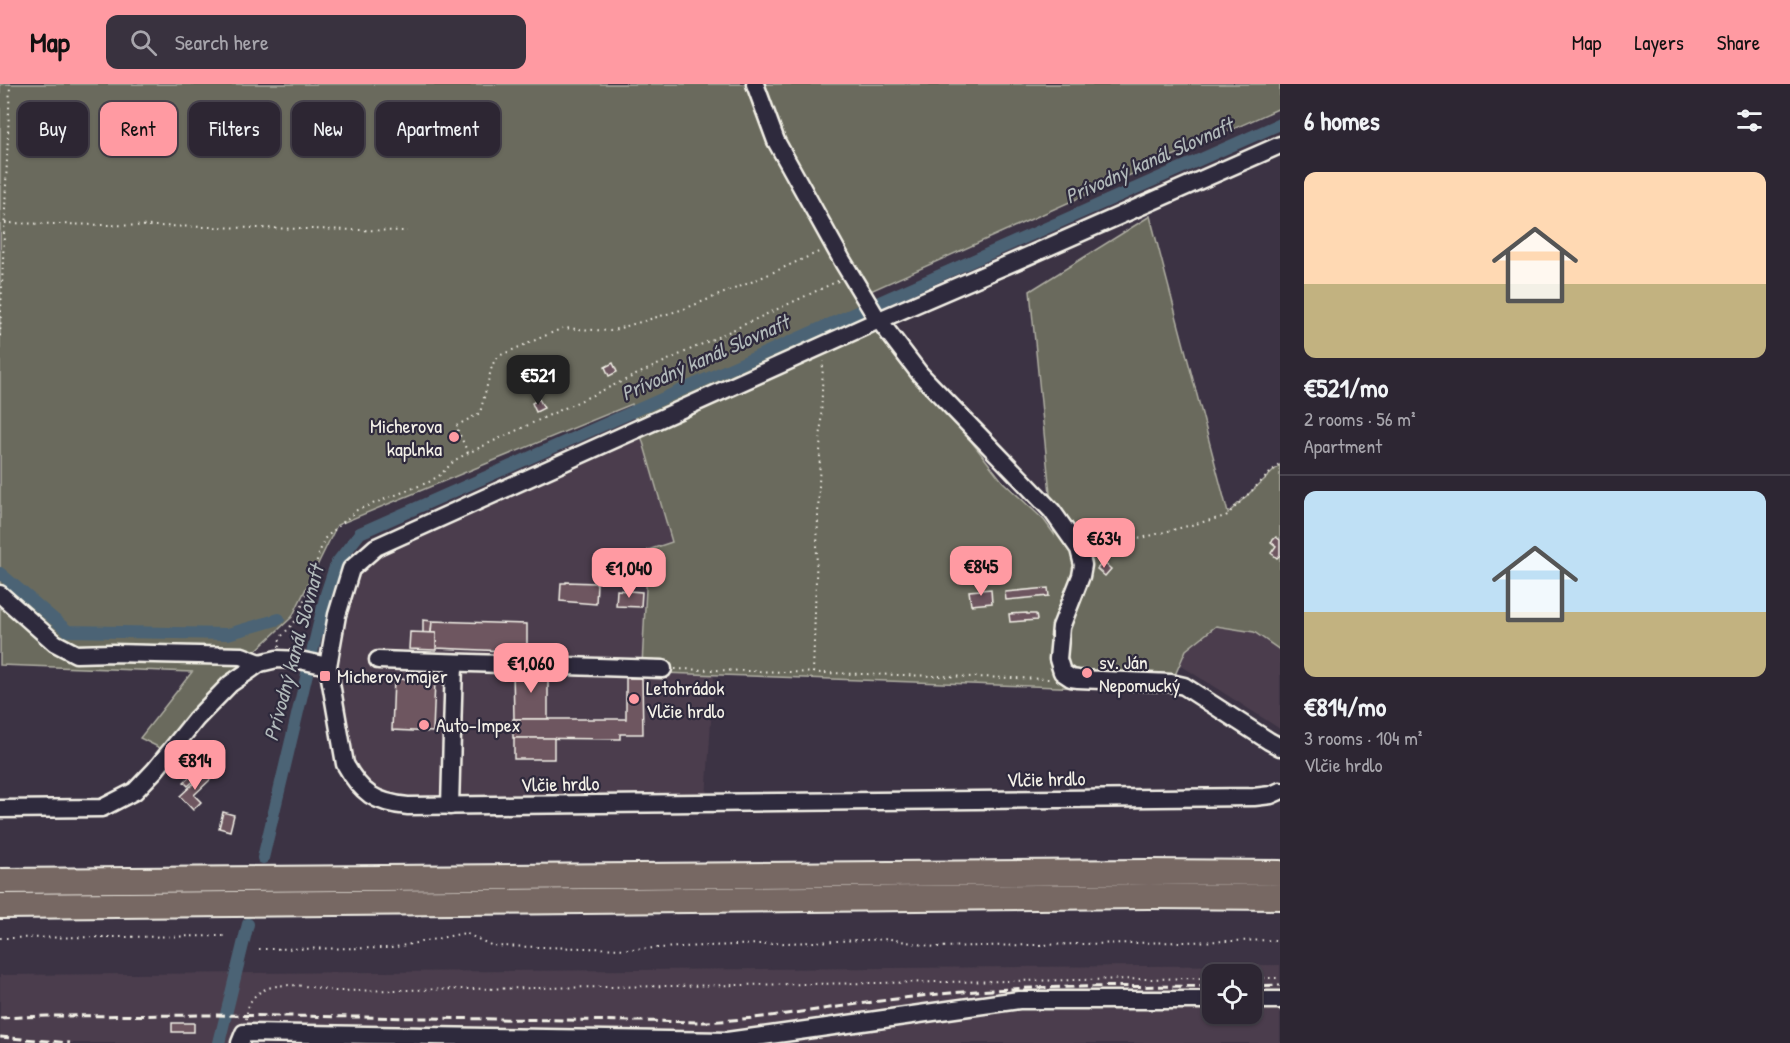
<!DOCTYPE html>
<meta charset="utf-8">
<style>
body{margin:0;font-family:"Patrick Hand",sans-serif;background:#39323f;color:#f1f3f6;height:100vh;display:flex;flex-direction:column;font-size:22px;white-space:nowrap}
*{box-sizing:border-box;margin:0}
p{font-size:20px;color:#a7a5ac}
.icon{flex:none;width:33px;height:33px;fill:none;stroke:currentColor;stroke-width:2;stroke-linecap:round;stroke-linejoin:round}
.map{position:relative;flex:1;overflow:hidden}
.panel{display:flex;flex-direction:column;background:#2d2633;width:510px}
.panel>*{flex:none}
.guide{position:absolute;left:18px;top:18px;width:570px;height:54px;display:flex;gap:12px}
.fabs{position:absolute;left:1202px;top:880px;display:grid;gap:12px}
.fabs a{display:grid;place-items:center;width:60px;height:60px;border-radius:12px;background:#2d2633;box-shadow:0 2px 4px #0004,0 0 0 2px #48434e;font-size:30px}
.price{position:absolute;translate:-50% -51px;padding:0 14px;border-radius:12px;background:#ff9aa2;color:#111;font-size:20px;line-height:39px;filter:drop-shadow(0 2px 3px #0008)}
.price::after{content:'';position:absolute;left:50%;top:36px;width:18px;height:14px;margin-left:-9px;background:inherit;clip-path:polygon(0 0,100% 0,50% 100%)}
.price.selected{background:#222;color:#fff}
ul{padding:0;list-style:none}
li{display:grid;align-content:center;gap:12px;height:318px;padding:0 24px}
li+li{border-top:2px solid #48434e}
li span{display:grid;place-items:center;height:186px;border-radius:12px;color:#555}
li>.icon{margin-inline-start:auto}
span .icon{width:108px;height:108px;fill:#fffc;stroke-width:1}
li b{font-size:26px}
h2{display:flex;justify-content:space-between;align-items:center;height:72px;padding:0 24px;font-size:26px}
.chip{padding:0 21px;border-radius:12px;background:#2d2633;box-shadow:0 2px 4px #0004,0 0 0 2px #48434e;font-size:21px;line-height:54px}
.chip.selected{background:#ff9aa2;color:#111}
header{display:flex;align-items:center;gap:36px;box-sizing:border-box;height:84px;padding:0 30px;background:#ff9aa2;color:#111}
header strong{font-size:28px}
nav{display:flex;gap:33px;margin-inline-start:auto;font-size:21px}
.search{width:420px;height:54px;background:#39323f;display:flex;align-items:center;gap:15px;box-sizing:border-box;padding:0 21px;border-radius:12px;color:#a7a5ac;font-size:22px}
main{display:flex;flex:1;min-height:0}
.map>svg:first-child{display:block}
.built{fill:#4b3e4d;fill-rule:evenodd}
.green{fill:#6a6b5d;stroke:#afaea2;stroke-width:1.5}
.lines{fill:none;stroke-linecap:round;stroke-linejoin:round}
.canal{stroke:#4c6475;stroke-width:12}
.building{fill:#6e5761;stroke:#f4f1e8;stroke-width:1.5}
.minor-casing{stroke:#f4f1e8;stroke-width:21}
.highway-casing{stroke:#f4f1e8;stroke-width:28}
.path{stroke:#f4f1e8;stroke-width:2;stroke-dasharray:1.5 4.5;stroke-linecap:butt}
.minor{stroke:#2f2a3d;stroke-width:16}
.highway{stroke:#776864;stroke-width:24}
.rail{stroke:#f4f1e8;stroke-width:3;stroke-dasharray:9 4.5;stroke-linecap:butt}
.poi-dot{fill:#ff9aa2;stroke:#2f2a3d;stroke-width:2}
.labels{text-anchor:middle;stroke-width:4.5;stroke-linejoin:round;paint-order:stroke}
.poi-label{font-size:20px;fill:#f4f1e8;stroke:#2f2a3d;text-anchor:start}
.street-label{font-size:20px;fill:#f4f1e8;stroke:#2f2a3d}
.water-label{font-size:21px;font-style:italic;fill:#b1b9ba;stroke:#2f2a3d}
</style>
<header>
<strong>Map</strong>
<div class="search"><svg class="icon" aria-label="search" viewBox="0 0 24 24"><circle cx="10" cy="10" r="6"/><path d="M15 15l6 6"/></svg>Search here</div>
<nav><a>Map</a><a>Layers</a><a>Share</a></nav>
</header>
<main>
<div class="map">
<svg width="1280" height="959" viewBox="0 0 1280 959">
<rect width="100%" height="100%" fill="#3c3344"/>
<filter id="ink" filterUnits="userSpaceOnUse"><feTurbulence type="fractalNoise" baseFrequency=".0167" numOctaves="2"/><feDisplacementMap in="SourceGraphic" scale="12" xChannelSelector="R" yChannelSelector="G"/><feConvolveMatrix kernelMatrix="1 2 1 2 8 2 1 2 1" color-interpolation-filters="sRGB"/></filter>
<g filter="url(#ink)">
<g class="built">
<path d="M640,349L672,459L664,589L714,591L706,715L407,716L390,712L376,705L362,692L353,672L335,579L351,498L372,472Z"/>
<path d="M1216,542L1254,548L1280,566V645L1180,581L1186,566Z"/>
<path d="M1280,881V959H0V891ZM1212,891H1251V930H1212Z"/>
</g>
<path class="green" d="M0,0H1280V24L857,213L875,243L939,323L971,357L1003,398L1044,436L1054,450L1030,207L1150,132L1228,429L1280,381V566L1254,548L1216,542L1186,566L1168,607L663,589L642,581L648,466L672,458L632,320L337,441L292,533L222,598L162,665L140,654L192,588L0,581Z"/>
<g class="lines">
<g class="canal">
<path d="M0,489L68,547L228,550L279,535"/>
<path d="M263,774L326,510L336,480L360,449L1280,40"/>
<path d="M219,959L248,840"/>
</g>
</g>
<g class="building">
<path d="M613,279L617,288L609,292L605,283Z"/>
<path d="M539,315L544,324L536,328L532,319Z"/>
<path d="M1276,453L1280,456V471L1277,474L1271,469L1276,462L1271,458Z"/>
<path d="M1103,478L1111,485L1105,492L1097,485Z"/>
<path d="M566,498L597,499L596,520L560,517L561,499H566Z"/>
<path d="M1048,504L1049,512L1006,516L1005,508Z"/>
<path d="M991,505L992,519L971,521L969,507Z"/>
<path d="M617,506L642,508L641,523L616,522Z"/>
<path d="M1027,529V530H1036L1037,536L1010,538L1009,530Z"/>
<path d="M423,536L432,537L431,549H423Z"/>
<path d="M432,537L527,540V568L436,564V549H431Z"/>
<path d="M410,548L436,549V566L409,565Z"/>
<path d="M513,584L548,585V635H514Z"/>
<path d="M626,594H642L643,650H620V655L513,654V635H626Z"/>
<path d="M394,595L435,596L433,648L392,646Z"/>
<rect x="514" y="654" width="40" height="21"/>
<path d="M196,687L200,691L188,702L184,698Z"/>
<path d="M206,688L212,694L194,711L201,718L193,726L180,712Z"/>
<path d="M223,728L234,731L230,747L219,744Z"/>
<rect x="172" y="939" width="22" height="9"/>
</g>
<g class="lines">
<g class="minor-casing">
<g id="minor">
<path d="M755,0L776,57L843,178L875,231L920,290L1052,427L1079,465L1083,481L1081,492L1061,543L1058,575L1062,588L1071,594L1078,595L1171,599L1184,602L1269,657L1280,663"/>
<path d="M0,510L55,559L76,570L112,569L242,572L260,579"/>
<path d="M378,576L663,585"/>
<path d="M328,582L337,531L351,485L376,463L879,236L1023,174L1280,61"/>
<path d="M450,722L454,579"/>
<path d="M0,725L102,724L135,707L155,686L196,635L230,600L260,579L277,575L299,576L328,582L345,680C361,709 375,719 408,722L1254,713L1271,711L1280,707"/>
<path d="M1251,916H1280"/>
<path d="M240,959L244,949L727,957L1019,916H1212"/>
</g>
</g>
<g class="highway-casing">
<g id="highway">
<path d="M0,797L1148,788L1280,789"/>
<path d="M0,822L1149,812L1280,813"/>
</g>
</g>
<g class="path">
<path d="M5,139L407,147"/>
<path d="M0,252L10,0"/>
<path d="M468,369L456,342L480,329L492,282L495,276L501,271L563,244L610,247L684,225L749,199L821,167"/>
<path d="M1095,472L1107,463L1226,432L1280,379"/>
<path d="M279,563L280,554L298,534L324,455L357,426L429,398L440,391L455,376L468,369L840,196"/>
<path d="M675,585L1050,595"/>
<path d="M813,589L823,277"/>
<path d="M0,854L227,852"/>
<path d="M259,865L391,864L465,849L493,862L630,865L890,855L935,863L1280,856"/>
<path d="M1251,894H1280"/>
<path d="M246,935C247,929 248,921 251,917C267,892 311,903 335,907L1212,894"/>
</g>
<use href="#minor" class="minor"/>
<use href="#highway" class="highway"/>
<g class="rail">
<path d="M1251,902L1280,901"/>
<path d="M0,934L47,932L216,931L706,938C788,933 869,916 951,909C1038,901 1125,903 1212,902"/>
<path d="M0,953L70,959"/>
</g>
</g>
</g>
<g class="poi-dot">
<circle cx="454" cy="353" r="6"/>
<circle cx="1087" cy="589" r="6"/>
<rect x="319" y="586" width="12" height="12" rx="3"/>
<circle cx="634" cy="615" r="6"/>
<circle cx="424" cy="641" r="6"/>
</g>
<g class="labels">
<g class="poi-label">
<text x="442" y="349" text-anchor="end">Micherova<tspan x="442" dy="23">kaplnka</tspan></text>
<text x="1099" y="585">sv. Ján<tspan x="1099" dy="23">Nepomucký</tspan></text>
<text x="337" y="599">Micherov majer</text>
<text x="646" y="611">Letohrádok<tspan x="646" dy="23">Vlčie hrdlo</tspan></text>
<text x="436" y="648">Auto-Impex</text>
</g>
<g class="street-label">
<text transform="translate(1046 695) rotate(-1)" y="7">Vlčie hrdlo</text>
<text transform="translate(560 700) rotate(-1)" y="7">Vlčie hrdlo</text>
</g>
<g class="water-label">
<text transform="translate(1149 77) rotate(-24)" y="7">Prívodný kanál Slovnaft</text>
<text transform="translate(705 274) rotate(-24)" y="7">Prívodný kanál Slovnaft</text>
<text transform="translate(294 569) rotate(-75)" y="7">Prívodný kanál Slovnaft</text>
</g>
</g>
</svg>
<div class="fabs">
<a><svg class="icon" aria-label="locate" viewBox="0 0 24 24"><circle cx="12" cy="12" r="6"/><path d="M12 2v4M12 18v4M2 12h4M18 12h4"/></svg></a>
</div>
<b class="price selected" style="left:538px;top:322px">€521</b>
<b class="price" style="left:1104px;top:485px">€634</b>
<b class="price" style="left:981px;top:513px">€845</b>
<b class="price" style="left:629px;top:515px">€1,040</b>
<b class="price" style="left:531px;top:610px">€1,060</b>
<b class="price" style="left:195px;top:707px">€814</b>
<div class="guide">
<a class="chip">Buy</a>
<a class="chip selected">Rent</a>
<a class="chip">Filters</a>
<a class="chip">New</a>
<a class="chip">Apartment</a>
</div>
</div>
<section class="panel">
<h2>6 homes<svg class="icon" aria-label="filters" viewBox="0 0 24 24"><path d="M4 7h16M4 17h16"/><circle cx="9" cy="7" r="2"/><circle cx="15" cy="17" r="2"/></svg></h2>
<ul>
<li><span style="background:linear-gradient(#ffd9b3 60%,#c2b280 0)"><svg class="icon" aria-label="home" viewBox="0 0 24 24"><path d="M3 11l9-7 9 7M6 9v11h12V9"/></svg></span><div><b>€521/mo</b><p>2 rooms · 56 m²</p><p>Apartment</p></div></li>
<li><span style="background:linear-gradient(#bfe0f5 65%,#c2b280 0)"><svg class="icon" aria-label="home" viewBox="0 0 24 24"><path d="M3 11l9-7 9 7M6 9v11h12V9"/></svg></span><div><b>€814/mo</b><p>3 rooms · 104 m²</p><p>Vlčie hrdlo</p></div></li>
</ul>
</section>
</main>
